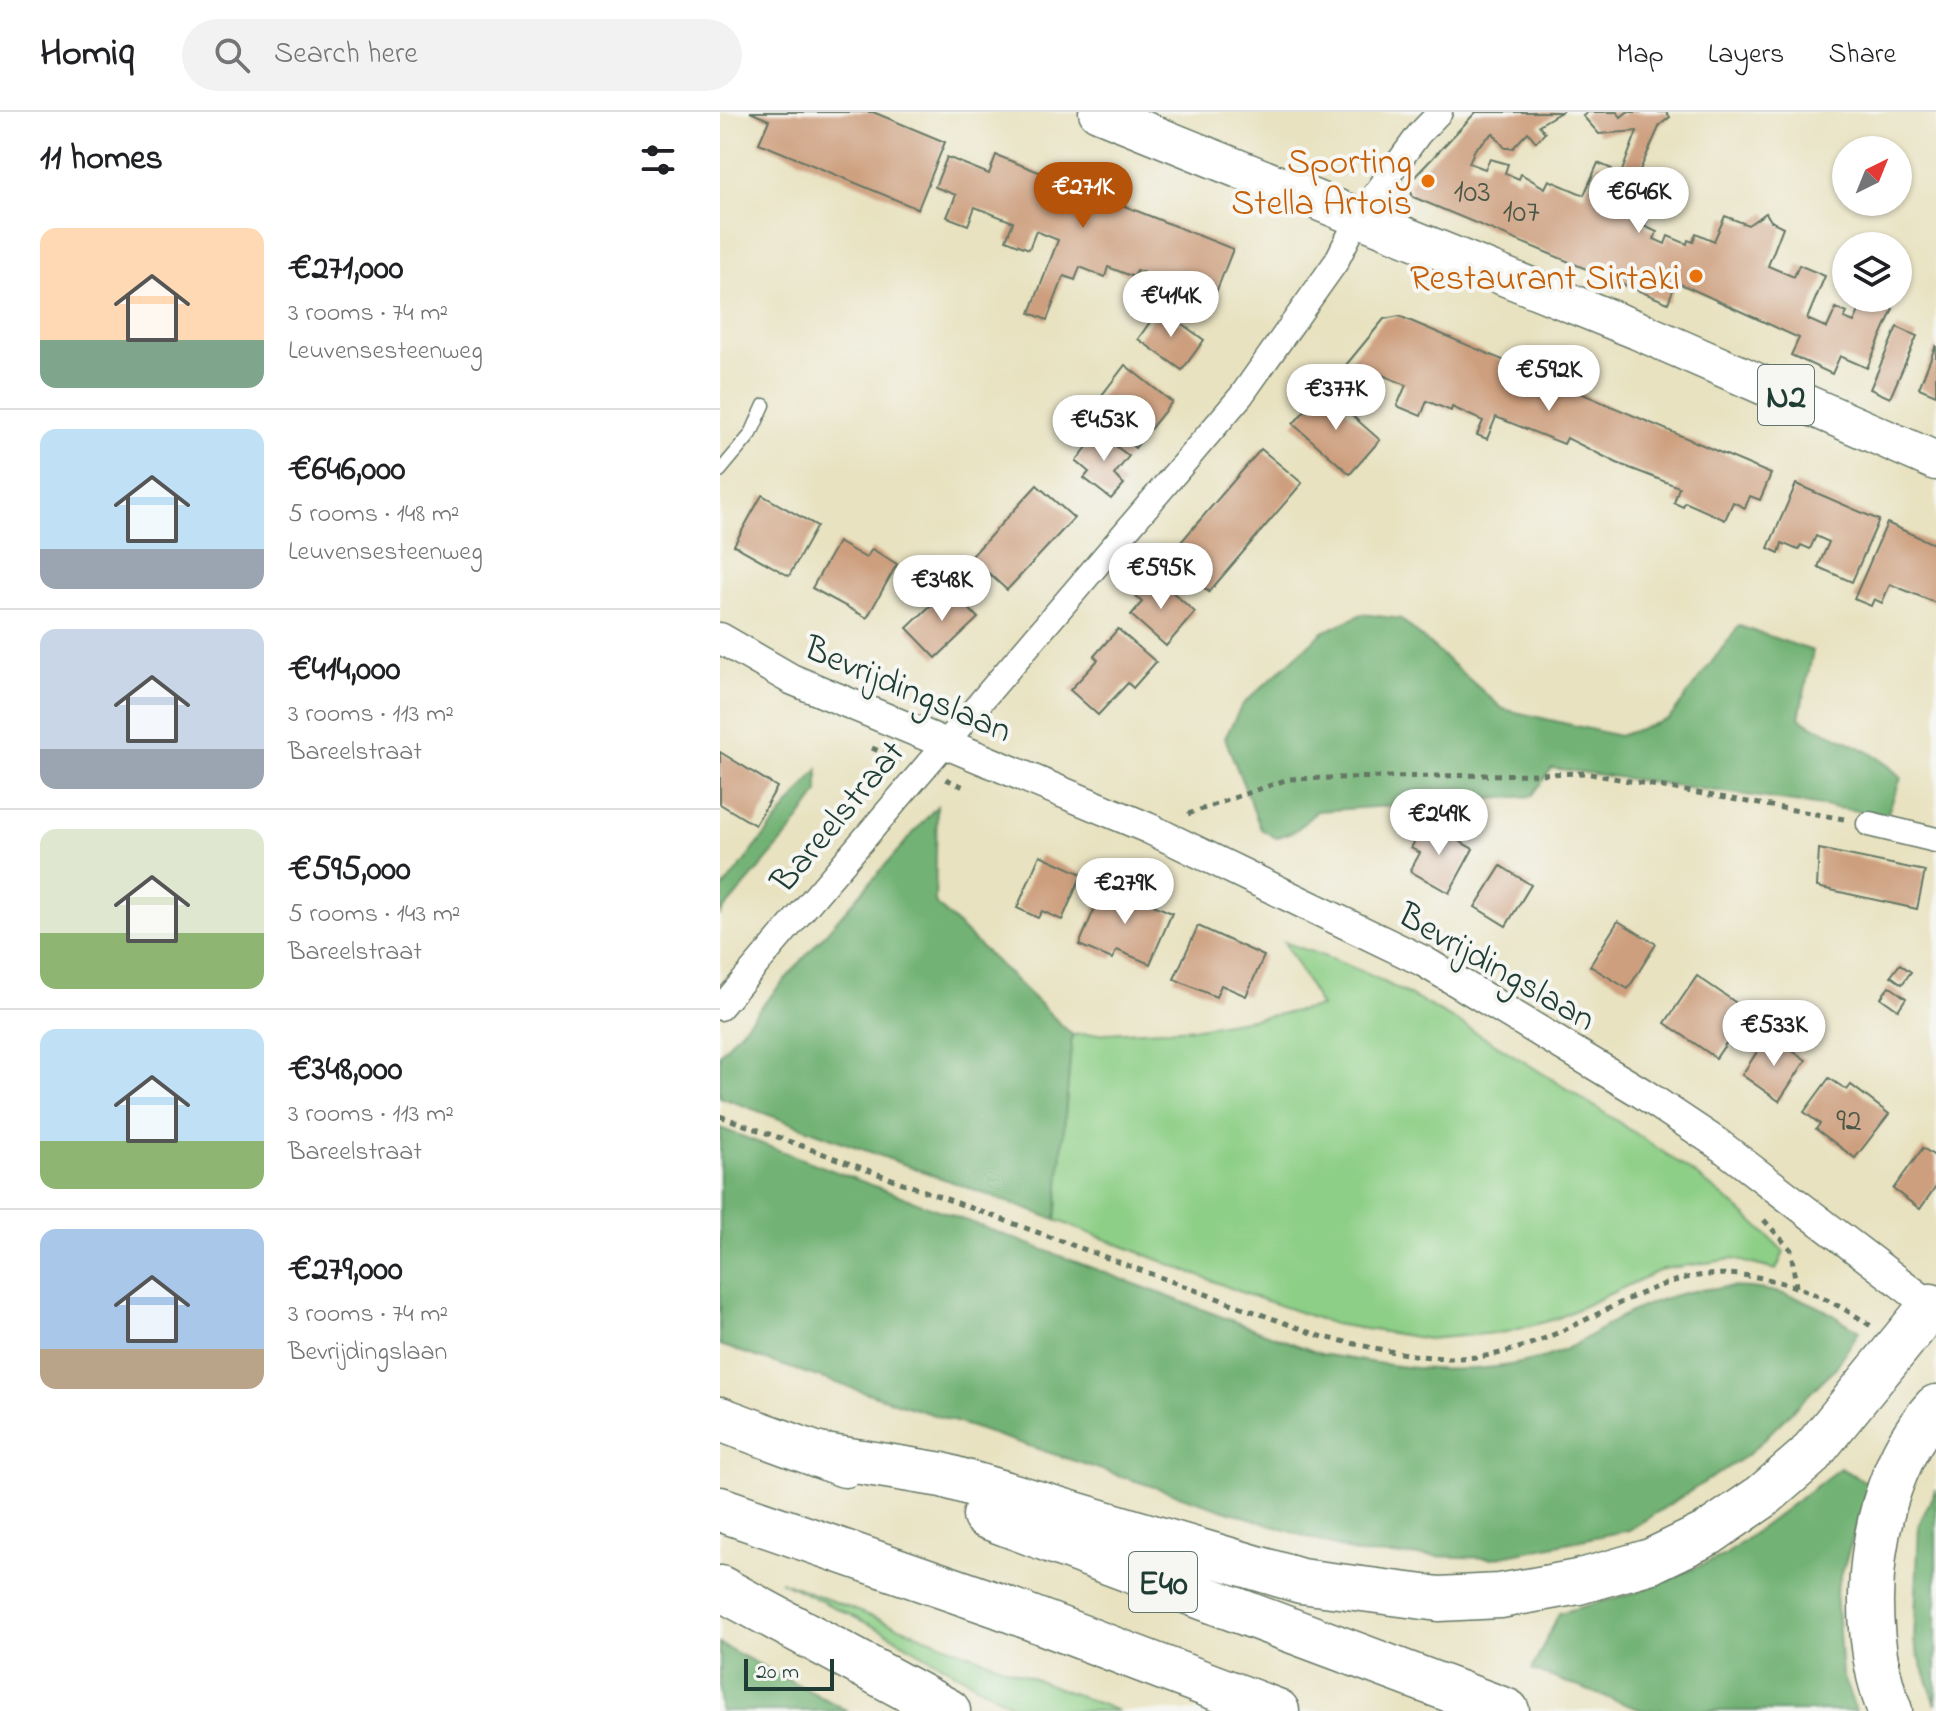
<!DOCTYPE html>
<meta charset="utf-8">
<style>
body{margin:0;font-family:"Indie Flower",sans-serif;background:#f2f2f2;color:#202124;height:100vh;display:flex;flex-direction:column;font-size:30px;white-space:nowrap}
*{box-sizing:border-box;margin:0}
p{font-size:26px;color:#757577}
.icon{flex:none;width:44px;height:44px;fill:none;stroke:currentColor;stroke-width:2;stroke-linecap:round;stroke-linejoin:round}
.map{position:relative;flex:1;overflow:hidden}
.side{display:flex;flex-direction:column;background:#fff;width:720px}
.side>*{flex:none}
.needle{width:52px;rotate:43deg}
.controls{position:absolute;left:1112px;top:24px;display:grid;gap:16px}
.controls a{display:grid;place-items:center;width:80px;height:80px;border-radius:50%;background:#fff;box-shadow:0 2px 6px #0004;font-size:40px}
.scale{position:absolute;left:24px;bottom:20px;width:90px;box-sizing:border-box;padding-left:8px;border:4px solid #1f3d34;border-top:0;font-size:22px;line-height:28px;white-space:nowrap;color:#1f3d34;-webkit-text-stroke:6px #f6f6f2;paint-order:stroke}
.price{position:absolute;translate:-50% -68px;padding:0 18px;border-radius:28px;background:#fff;color:#222;font-size:26px;line-height:52px;filter:drop-shadow(0 2px 4px #0008)}
.price::after{content:'';position:absolute;left:50%;top:48px;width:24px;height:18px;margin-left:-12px;background:inherit;clip-path:polygon(0 0,100% 0,50% 100%)}
.price.on{background:#b45309;color:#fff}
ul{padding:0;list-style:none}
li{display:flex;align-items:center;gap:24px;height:200px;padding:0 40px}
li+li{border-top:2px solid #e0e0e0}
li span{display:grid;place-items:center;flex:none;width:224px;height:160px;border-radius:16px;color:#555}
li>.icon{margin-inline-start:auto}
span .icon{width:96px;height:96px;fill:#fffc;stroke-width:1}
li b{font-size:34px}
h2{display:flex;justify-content:space-between;align-items:center;height:96px;padding:0 40px;font-size:34px}
header{display:flex;align-items:center;gap:48px;box-sizing:border-box;height:112px;padding:0 40px;background:#fff;border-bottom:2px solid #e0e0e0}
header strong{font-size:38px}
nav{display:flex;gap:44px;margin-inline-start:auto;font-size:28px}
.search{width:560px;height:72px;background:#f2f2f2;display:flex;align-items:center;gap:20px;box-sizing:border-box;padding:0 28px;border-radius:44px;color:#757577;font-size:30px}
main{display:flex;flex:1;min-height:0}
.map>svg:first-child{display:block}
.green{fill:#8ecf87;stroke:#56865e;stroke-width:2}
.forest{fill:#72b274;stroke:#487854;stroke-width:2}
.building{fill:#cd9f7e}
.lines{fill:none;stroke-linecap:round;stroke-linejoin:round}
.service-casing{stroke:#657765;stroke-width:15}
.minor-casing{stroke:#657765;stroke-width:27}
.tertiary-casing{stroke:#657765;stroke-width:33}
.primary-casing{stroke:#657765;stroke-width:41}
.motorway-casing{stroke:#657765;stroke-width:47}
.path{stroke:#657765;stroke-width:5;stroke-dasharray:6 6;stroke-linecap:butt}
.service{stroke:#fff;stroke-width:12}
.minor{stroke:#fff;stroke-width:24}
.tertiary{stroke:#fff;stroke-width:30}
.primary{stroke:#fff;stroke-width:38}
.motorway{stroke:#fff;stroke-width:44}
.food-dot{fill:#e8710a;stroke:#f6f6f2;stroke-width:3}
.labels{text-anchor:middle;stroke-width:8;stroke-linejoin:round;paint-order:stroke}
.number-label{font-size:32px;fill:#4a5646}
.shield{fill:#f6f6f2;stroke:#60746d;stroke-width:2}
.shield-label{font-size:34px;font-weight:bold;fill:#1f3d34}
.food-label{font-size:36px;fill:#c56008;stroke:#f6f6f2;text-anchor:end}
.street-label{font-size:36px;fill:#1f3d34;stroke:#f6f6f2}
</style>
<header>
<strong>Homiq</strong>
<div class="search"><svg class="icon" aria-label="search" viewBox="0 0 24 24"><circle cx="10" cy="10" r="6"/><path d="M15 15l6 6"/></svg>Search here</div>
<nav><a>Map</a><a>Layers</a><a>Share</a></nav>
</header>
<main>
<section class="side">
<h2>11 homes<svg class="icon" aria-label="filters" viewBox="0 0 24 24"><path d="M4 7h16M4 17h16"/><circle cx="9" cy="7" r="2"/><circle cx="15" cy="17" r="2"/></svg></h2>
<ul>
<li><span style="background:linear-gradient(#ffd9b3 70%,#7fa58c 0)"><svg class="icon" aria-label="home" viewBox="0 0 24 24"><path d="M3 11l9-7 9 7M6 9v11h12V9"/></svg></span><div><b>€271,000</b><p>3 rooms · 74 m²</p><p>Leuvensesteenweg</p></div></li>
<li><span style="background:linear-gradient(#bfe0f5 75%,#9aa5b1 0)"><svg class="icon" aria-label="home" viewBox="0 0 24 24"><path d="M3 11l9-7 9 7M6 9v11h12V9"/></svg></span><div><b>€646,000</b><p>5 rooms · 148 m²</p><p>Leuvensesteenweg</p></div></li>
<li><span style="background:linear-gradient(#c9d6e8 75%,#9aa5b1 0)"><svg class="icon" aria-label="home" viewBox="0 0 24 24"><path d="M3 11l9-7 9 7M6 9v11h12V9"/></svg></span><div><b>€414,000</b><p>3 rooms · 113 m²</p><p>Bareelstraat</p></div></li>
<li><span style="background:linear-gradient(#dfe7d0 65%,#8fb573 0)"><svg class="icon" aria-label="home" viewBox="0 0 24 24"><path d="M3 11l9-7 9 7M6 9v11h12V9"/></svg></span><div><b>€595,000</b><p>5 rooms · 143 m²</p><p>Bareelstraat</p></div></li>
<li><span style="background:linear-gradient(#bfe0f5 70%,#8fb573 0)"><svg class="icon" aria-label="home" viewBox="0 0 24 24"><path d="M3 11l9-7 9 7M6 9v11h12V9"/></svg></span><div><b>€348,000</b><p>3 rooms · 113 m²</p><p>Bareelstraat</p></div></li>
<li><span style="background:linear-gradient(#a9c7e8 75%,#b9a48a 0)"><svg class="icon" aria-label="home" viewBox="0 0 24 24"><path d="M3 11l9-7 9 7M6 9v11h12V9"/></svg></span><div><b>€279,000</b><p>3 rooms · 74 m²</p><p>Bevrijdingslaan</p></div></li>
</ul>
</section>
<div class="map">
<svg width="1216" height="1599" viewBox="0 0 1216 1599">
<rect width="100%" height="100%" fill="#f6f6f2"/>
<filter id="ink" filterUnits="userSpaceOnUse"><feTurbulence type="fractalNoise" baseFrequency=".0125" numOctaves="2"/><feDisplacementMap in="SourceGraphic" scale="16" xChannelSelector="R" yChannelSelector="G"/><feConvolveMatrix kernelMatrix="1 2 1 2 8 2 1 2 1" color-interpolation-filters="sRGB"/></filter>
<filter id="wash" filterUnits="userSpaceOnUse"><feTurbulence type="fractalNoise" baseFrequency=".006" numOctaves="4" result="noise"/><feDisplacementMap in="SourceGraphic" scale="32" xChannelSelector="R" yChannelSelector="G"/><feGaussianBlur stdDeviation="1.8" result="paint"/><feColorMatrix in="noise" values="0 0 0 0 0 0 0 0 0 0 0 0 0 0 0 0 0 1.4 0 .05"/><feComposite in="paint" operator="in"/></filter>
<g filter="url(#wash)">
<rect width="100%" height="100%" fill="#e8e2c0"/>
<g class="green">
<path d="M564,830C596,842 630,852 660,868C731,903 799,946 866,989C936,1034 1006,1079 1064,1140L1056,1158L1013,1147L943,1157L836,1207L787,1220L708,1227L614,1212L526,1182L336,1108L352,923L478,916L601,895Z"/>
<path d="M60,1469L398,1599H302L163,1519Z"/>
</g>
<g class="forest">
<path d="M642,502L681,507L783,597L899,624L949,607L1019,514L1093,539L1079,606C1116,628 1152,633 1181,666L1167,703L832,656L812,684L597,699L575,719L556,726L541,717L505,626L522,593L603,520Z"/>
<path d="M98,657V681L69,722L0,802V780Z"/>
<path d="M217,694L215,791L352,923L336,1108L0,985V942Z"/>
<path d="M0,1016L601,1242C677,1255 742,1267 818,1247C848,1240 873,1221 899,1206C958,1174 1023,1165 1086,1189C1105,1196 1122,1209 1139,1219L1116,1255L1029,1342L909,1418L773,1446L639,1442L0,1233Z"/>
<path d="M1120,1356L1150,1372L1116,1479L1122,1563L1136,1599H924L812,1558L839,1501L921,1479L1005,1443Z"/>
<path d="M1216,1377V1593L1194,1530L1199,1412Z"/>
<path d="M0,1532L128,1599H0Z"/>
</g>
<g id="blocks">
<g class="building">
<path d="M30,0H153L225,30L198,97L39,31L49,8Z"/>
<path d="M756,0H841L819,13L825,21L816,30L808,20L793,36H785L773,21L755,37L749,51L765,57L770,47L788,52L785,61L799,67L801,62L825,76L829,68L864,83L878,51L892,57L889,63L899,67L917,19L879,22L863,4L868,0H897L901,5L907,0H946L950,5L940,13L902,98L927,109L924,114L937,120L934,127L945,132L948,124L967,132L968,128L973,130L976,121L994,129L1005,104L1028,113L1046,101L1051,109L1063,115L1048,154L1074,165L1079,153L1105,164L1087,207L1107,216L1116,196L1127,201L1124,206L1134,210L1145,186L1173,197L1147,256L1120,244L1112,262L1071,243L1079,226L974,178L956,170L948,191L693,85L688,72Z"/>
<path d="M276,43L513,137L493,188L417,158L414,165L388,155L385,165L360,155L355,168L344,164L327,208L310,201L338,128L316,119L309,137L286,128L293,110L255,95L248,113L227,105L236,83L215,75L227,45L269,62Z"/>
<path d="M440,196L484,228L462,258L418,227Z"/>
<path d="M679,204L1051,362L1040,388L1030,384L1025,396L1013,390L1005,408L965,390L963,395L954,391L959,375L897,351L847,326L844,332L776,305L767,327L757,323L763,309L732,295L731,299L707,289L701,304L677,294L686,273L660,262L651,275L626,253L664,207Z"/>
<path d="M1177,215L1197,224L1170,286L1150,277Z"/>
<path d="M1216,233V283L1199,276Z"/>
<path d="M405,253L452,290L415,336L369,300Z"/>
<path d="M603,278L660,328L630,362L573,312Z"/>
<path d="M383,315L401,330L397,335L409,344L394,363L404,372L391,387L364,366L369,360L356,349Z"/>
<path d="M541,337L582,371L489,480L449,444Z"/>
<path d="M1076,372L1159,408L1132,470L1098,455L1109,430L1096,424L1090,437L1081,433L1078,438L1062,431L1059,441L1048,436Z"/>
<path d="M317,373L354,406L287,478L251,445Z"/>
<path d="M42,383L97,414L69,464L14,433Z"/>
<path d="M1167,411L1216,433V491L1170,472L1162,491L1154,487L1151,494L1134,487Z"/>
<path d="M118,430L146,446L152,437L177,452L147,506L92,476Z"/>
<path d="M433,463L475,500L446,534L411,503L422,490L415,484Z"/>
<path d="M229,476L258,506L216,546L187,516Z"/>
<path d="M398,517L436,550L413,576L408,571L378,603L350,578L378,548L374,544Z"/>
<path d="M0,640L57,675L35,713L0,692Z"/>
<path d="M705,710L753,737L729,781L690,759L700,741L691,736Z"/>
<path d="M1099,737L1205,759L1197,797L1097,775Z"/>
<path d="M320,743L362,762L342,808L322,799L318,806L297,796Z"/>
<path d="M781,754L811,773L786,814L755,795Z"/>
<path d="M385,772L452,801L430,852L397,838L392,847L359,833Z"/>
<path d="M898,809L936,832L908,877L870,854Z"/>
<path d="M478,814L544,844L526,884L501,873L496,885L454,867Z"/>
<path d="M1180,852L1191,860L1182,872L1171,864Z"/>
<path d="M977,864L1028,899L996,946L945,911Z"/>
<path d="M1169,874L1186,886L1178,898L1161,886Z"/>
<path d="M1048,923L1086,948L1059,989L1022,963Z"/>
<path d="M1109,966L1127,978L1131,973L1169,1002L1135,1046L1096,1017L1100,1012L1084,1000Z"/>
<path d="M1203,1036L1216,1045V1074L1200,1097L1173,1077Z"/>
</g>
</g>
</g>
<g filter="url(#ink)">
<use href="#blocks" fill-opacity="0" stroke="#657765" stroke-width="2"/>
<g class="lines">
<g class="service-casing">
<path id="service" d="M0,359L31,322L44,293"/>
</g>
<g class="minor-casing">
<g id="minor">
<path d="M1149,712L1216,728"/>
<path d="M0,896L521,284L616,150L639,104L699,22L720,0"/>
</g>
</g>
<g class="tertiary-casing">
<path id="tertiary" d="M0,526L71,567L428,716L703,849L922,981L997,1031L1216,1198"/>
</g>
<g class="primary-casing">
<path id="primary" d="M378,0L917,218L1216,349"/>
</g>
<g class="motorway-casing">
<g id="motorway">
<path d="M0,1307L125,1353"/>
<path d="M98,1343L222,1363L581,1469L719,1487L780,1484L858,1470L931,1449L989,1421L1043,1384L1088,1345L1211,1194"/>
<path d="M0,1397L277,1493L557,1599"/>
<path d="M265,1404L787,1599"/>
<path d="M0,1476L228,1599"/>
<path d="M1170,1599C1134,1509 1149,1368 1216,1295"/>
</g>
</g>
<g class="path">
<path d="M152,636L180,648"/>
<path d="M226,667L246,676"/>
<path d="M468,702L568,667L865,661L1124,707"/>
<path d="M0,1004L603,1225C657,1236 714,1253 771,1243C833,1231 886,1193 945,1172C1016,1147 1092,1173 1151,1214"/>
<path d="M1044,1108L1071,1138L1076,1175"/>
</g>
<use href="#service" class="service"/>
<use href="#minor" class="minor"/>
<use href="#tertiary" class="tertiary"/>
<use href="#primary" class="primary"/>
<use href="#motorway" class="motorway"/>
</g>
</g>
<g class="food-dot">
<circle cx="708" cy="69" r="8"/>
<circle cx="976" cy="164" r="8"/>
</g>
<g class="labels">
<g class="number-label">
<text x="752" y="89">103</text>
<text x="801" y="109">107</text>
<text x="1129" y="1018">92</text>
</g>
<g class="shield">
<rect x="1038" y="253" width="56" height="60" rx="6"/>
<rect x="409" y="1440" width="68" height="60" rx="6"/>
</g>
<g class="shield-label">
<text x="1066" y="295">N2</text>
<text x="443" y="1482">E40</text>
</g>
<g class="food-label">
<text x="692" y="61">Sporting<tspan x="692" dy="41">Stella Artois</tspan></text>
<text x="960" y="177">Restaurant Sirtaki</text>
</g>
<g class="street-label">
<text transform="translate(189 575) rotate(23)" y="13">Bevrijdingslaan</text>
<text transform="translate(116 703) rotate(-50)" y="13">Bareelstraat</text>
<text transform="translate(778 853) rotate(30)" y="13">Bevrijdingslaan</text>
</g>
</g>
</svg>
<div class="controls">
<a><svg class="needle" viewBox="-14 -14 28 28"><path d="M0-13l5 13h-10z" fill="#e53935"/><path d="M0 13l5-13h-10z" fill="#757577"/></svg></a>
<a><svg class="icon" aria-label="layers" viewBox="0 0 24 24"><path d="M12 4l9 5-9 5-9-5zM3 14l9 5 9-5"/></svg></a>
</div>
<div class="scale">20 m</div>
<b class="price on" style="left:363px;top:118px">€271K</b>
<b class="price" style="left:919px;top:123px">€646K</b>
<b class="price" style="left:451px;top:227px">€414K</b>
<b class="price" style="left:829px;top:301px">€592K</b>
<b class="price" style="left:616px;top:320px">€377K</b>
<b class="price" style="left:384px;top:351px">€453K</b>
<b class="price" style="left:441px;top:499px">€595K</b>
<b class="price" style="left:222px;top:511px">€348K</b>
<b class="price" style="left:719px;top:745px">€249K</b>
<b class="price" style="left:405px;top:814px">€279K</b>
<b class="price" style="left:1054px;top:956px">€533K</b>
</div>
</main>
